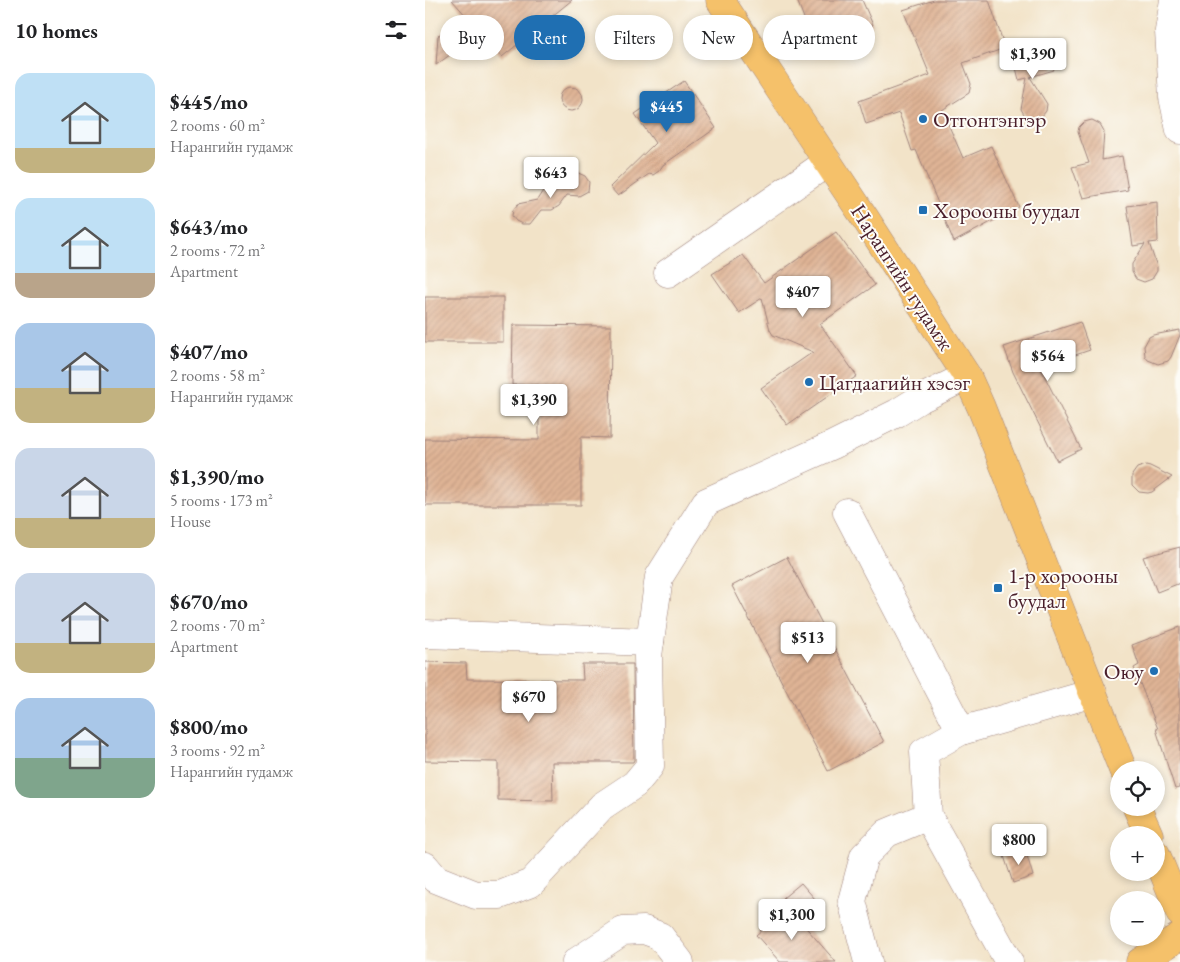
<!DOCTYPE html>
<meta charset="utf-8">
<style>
body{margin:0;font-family:"EB Garamond",serif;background:#f2f2f2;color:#202124;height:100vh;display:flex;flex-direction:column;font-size:19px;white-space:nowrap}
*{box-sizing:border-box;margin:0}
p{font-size:16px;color:#757577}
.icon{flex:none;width:28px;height:28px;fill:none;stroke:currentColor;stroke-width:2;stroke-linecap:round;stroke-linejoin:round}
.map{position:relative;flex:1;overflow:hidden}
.panel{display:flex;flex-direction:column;background:#fff;width:425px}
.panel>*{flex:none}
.hud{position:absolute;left:15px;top:15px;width:475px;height:45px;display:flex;gap:10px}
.tools{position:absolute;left:685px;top:761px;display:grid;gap:10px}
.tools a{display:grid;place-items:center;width:55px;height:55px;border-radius:50%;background:#fff;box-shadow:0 2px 8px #0003;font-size:25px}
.price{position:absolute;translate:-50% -42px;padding:0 11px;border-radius:5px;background:#fff;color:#222;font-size:16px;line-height:32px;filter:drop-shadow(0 1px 2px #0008)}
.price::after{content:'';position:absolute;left:50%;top:30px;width:15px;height:11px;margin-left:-8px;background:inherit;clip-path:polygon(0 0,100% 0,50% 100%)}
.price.selected{background:#1f6fb2;color:#fff}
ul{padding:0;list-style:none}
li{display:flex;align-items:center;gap:15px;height:125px;padding:0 15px}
li span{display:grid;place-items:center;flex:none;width:140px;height:100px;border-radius:15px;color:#555}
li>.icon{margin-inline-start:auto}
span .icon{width:60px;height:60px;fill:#fffc;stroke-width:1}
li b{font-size:21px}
h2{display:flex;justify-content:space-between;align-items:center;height:60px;padding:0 15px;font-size:21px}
.chip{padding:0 18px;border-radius:22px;background:#fff;box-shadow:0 2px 8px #0003;font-size:18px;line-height:45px}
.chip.selected{background:#1f6fb2;color:#fff}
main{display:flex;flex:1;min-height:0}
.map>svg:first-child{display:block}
.building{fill:url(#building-hatch)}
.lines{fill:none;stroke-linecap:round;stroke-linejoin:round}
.minor-casing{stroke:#9e817a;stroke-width:29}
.major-casing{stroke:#9e817a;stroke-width:29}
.minor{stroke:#fff;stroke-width:28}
.major{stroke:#f5c16b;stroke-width:28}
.poi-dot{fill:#1f6fb2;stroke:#fdfcf7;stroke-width:2}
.labels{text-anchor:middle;stroke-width:4;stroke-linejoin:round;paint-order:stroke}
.poi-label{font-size:22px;fill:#4a1f2b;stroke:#fdfcf7;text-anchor:start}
.street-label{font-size:22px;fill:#4a1f2b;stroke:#fdfcf7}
</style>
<main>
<section class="panel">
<h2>10 homes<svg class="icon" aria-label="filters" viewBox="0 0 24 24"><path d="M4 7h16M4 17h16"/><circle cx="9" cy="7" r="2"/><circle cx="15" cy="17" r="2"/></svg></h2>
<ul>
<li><span style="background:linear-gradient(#bfe0f5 75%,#c2b280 0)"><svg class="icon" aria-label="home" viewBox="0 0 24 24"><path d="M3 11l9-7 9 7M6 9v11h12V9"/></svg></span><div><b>$445/mo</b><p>2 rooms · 60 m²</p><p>Нарангийн гудамж</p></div></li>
<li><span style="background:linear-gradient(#bfe0f5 75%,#b9a48a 0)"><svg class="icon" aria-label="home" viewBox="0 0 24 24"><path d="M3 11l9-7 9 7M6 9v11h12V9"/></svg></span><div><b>$643/mo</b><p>2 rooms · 72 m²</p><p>Apartment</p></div></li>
<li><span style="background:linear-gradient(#a9c7e8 65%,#c2b280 0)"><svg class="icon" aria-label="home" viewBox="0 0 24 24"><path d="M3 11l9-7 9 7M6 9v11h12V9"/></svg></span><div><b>$407/mo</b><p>2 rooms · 58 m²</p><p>Нарангийн гудамж</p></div></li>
<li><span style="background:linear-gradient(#c9d6e8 70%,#c2b280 0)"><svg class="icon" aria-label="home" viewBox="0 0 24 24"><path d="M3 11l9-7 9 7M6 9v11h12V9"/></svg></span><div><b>$1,390/mo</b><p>5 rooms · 173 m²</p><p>House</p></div></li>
<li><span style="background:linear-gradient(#c9d6e8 70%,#c2b280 0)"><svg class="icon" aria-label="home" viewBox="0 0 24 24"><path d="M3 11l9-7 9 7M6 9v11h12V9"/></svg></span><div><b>$670/mo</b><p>2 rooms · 70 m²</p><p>Apartment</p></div></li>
<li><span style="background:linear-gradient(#a9c7e8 60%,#7fa58c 0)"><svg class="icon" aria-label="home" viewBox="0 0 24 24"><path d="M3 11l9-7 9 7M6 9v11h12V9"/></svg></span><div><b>$800/mo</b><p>3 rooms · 92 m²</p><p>Нарангийн гудамж</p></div></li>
</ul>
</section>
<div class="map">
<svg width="755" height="962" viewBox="0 0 755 962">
<defs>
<pattern id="building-hatch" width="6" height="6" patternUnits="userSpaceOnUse" patternTransform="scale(1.25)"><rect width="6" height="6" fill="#dfb495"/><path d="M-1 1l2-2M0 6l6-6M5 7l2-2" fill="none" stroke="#c19a81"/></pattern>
</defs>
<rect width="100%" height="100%" fill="#fdfcf7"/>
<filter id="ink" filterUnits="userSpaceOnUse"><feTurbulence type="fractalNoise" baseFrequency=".02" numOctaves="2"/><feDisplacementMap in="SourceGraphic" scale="10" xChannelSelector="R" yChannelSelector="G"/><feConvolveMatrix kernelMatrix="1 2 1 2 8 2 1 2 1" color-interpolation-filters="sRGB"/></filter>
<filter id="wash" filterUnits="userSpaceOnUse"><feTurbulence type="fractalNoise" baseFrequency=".0096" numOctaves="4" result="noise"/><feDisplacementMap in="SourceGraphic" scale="20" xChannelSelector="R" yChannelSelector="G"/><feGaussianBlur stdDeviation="1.12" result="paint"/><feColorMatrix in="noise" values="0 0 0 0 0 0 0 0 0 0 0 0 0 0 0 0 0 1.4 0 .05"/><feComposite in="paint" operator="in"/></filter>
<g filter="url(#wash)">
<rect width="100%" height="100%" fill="#f2e3c8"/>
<g id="blocks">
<g class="building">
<path d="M27,0H147L77,57L50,26L33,49L11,65L13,36L18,32L43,18Z"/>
<path d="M372,0H437L448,25L390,47Z"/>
<path d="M509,0H564L580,48L538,63L546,84L544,93L517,110L538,158L566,146L594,207L529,242L491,150L487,151L474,113L441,124L434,101L505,75L478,10Z"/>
<path d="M617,46L629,70L605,77L622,104L621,111L617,116L608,119L600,116L596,109L602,78L594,80L588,55Z"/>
<path d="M259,81L291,128L238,165L234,171L228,175L224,174L193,196L185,187L230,143L210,114Z"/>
<circle cx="146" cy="99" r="12"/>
<path d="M667,120L675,124L679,131L677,160L697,156L703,190L658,198L647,167L664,163L653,132L654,127L659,122Z"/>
<path d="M151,172L160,176L164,182L163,191L154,196L142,195L134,206L127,210H116L105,224H97L91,221L87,216L88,210L93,204L112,200L119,189L139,185L143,178Z"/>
<path d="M732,202L733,242L724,243L732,267V271L727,279L719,282L711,279L707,272V264L720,244L708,246L702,206Z"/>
<path d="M411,232L450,285L395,324L432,376L362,425L336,388L388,352L348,335L345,330L337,298L314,313L287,274L318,255L339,283Z"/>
<rect x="0" y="297" width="78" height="45"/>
<path d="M655,322L665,350L615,367L656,449L632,461L588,372L579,347Z"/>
<path d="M88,325L186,326L185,438L156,437V505H0V439L114,440V385H87Z"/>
<path d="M755,330V335L746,357L743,361L733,364L723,360L720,356L719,346L724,337L728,335Z"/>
<path d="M721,465L725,466L747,477L727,492L723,493L714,492L707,485V475L712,468Z"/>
<path d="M755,547V583L732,592L718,557Z"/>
<path d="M362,557L459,742L403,771L307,586Z"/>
<path d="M755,627V788L750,789L731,729H733L709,668L714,665L707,645Z"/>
<path d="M0,662L41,663L42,679L158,680L157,664H208L209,760L208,762H127L128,801L73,800V762L0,761Z"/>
<path d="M600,849L608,876L588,883L579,856Z"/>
<path d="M376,883L390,899L372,915L358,898Z"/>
<path d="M363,907L411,962H355L331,935Z"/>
</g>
</g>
</g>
<g filter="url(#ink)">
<use href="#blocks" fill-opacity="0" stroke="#9e817a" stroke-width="1"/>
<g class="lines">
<g class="minor-casing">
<g id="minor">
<path d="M749,0L744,31L748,97L755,130"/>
<path d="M243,273L403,162"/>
<path d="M422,512L536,731"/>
<path d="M0,634L225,642"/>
<path d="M0,866L11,879L51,895H75L106,883L177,806L210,784L225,766L223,656L234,577L281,502L408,445L472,413L493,400L542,376"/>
<path d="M151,962L198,931L219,930L235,936L255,962"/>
<path d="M443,962L427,901L439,856L462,833L503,816"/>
<path d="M584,962L503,816L499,752L536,731L668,693"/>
</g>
</g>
<g class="major-casing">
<g id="major">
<path d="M295,0L440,218L542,376L556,407L698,770"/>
<path d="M712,808L724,835"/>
<path d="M731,854L755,913"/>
<path d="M715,962L755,936"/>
</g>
</g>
<use href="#minor" class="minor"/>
<use href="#major" class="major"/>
</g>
</g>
<g class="poi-dot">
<circle cx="498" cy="119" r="5"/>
<rect x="493" y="205" width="10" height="10" rx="2.5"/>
<circle cx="384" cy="382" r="5"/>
<rect x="568" y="583" width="10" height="10" rx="2.5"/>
<circle cx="729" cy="671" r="5"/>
</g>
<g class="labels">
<g class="poi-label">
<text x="508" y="127">Отгонтэнгэр</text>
<text x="508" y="218">Хорооны буудал</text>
<text x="394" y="390">Цагдаагийн хэсэг</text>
<text x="583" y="583">1-р хорооны<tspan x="583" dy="25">буудал</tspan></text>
<text x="719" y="679" text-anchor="end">Оюу</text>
</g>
<g class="street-label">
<text transform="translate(478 277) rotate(57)" y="8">Нарангийн гудамж</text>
</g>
</g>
</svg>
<div class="tools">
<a><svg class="icon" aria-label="locate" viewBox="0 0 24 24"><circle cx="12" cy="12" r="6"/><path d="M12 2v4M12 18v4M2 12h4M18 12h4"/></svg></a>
<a>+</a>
<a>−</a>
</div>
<b class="price" style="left:608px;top:80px">$1,390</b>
<b class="price selected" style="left:242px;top:133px">$445</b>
<b class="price" style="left:126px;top:199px">$643</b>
<b class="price" style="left:378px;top:318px">$407</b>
<b class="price" style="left:623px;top:382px">$564</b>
<b class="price" style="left:109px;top:426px">$1,390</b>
<b class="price" style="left:383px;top:664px">$513</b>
<b class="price" style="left:104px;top:723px">$670</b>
<b class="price" style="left:594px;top:866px">$800</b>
<b class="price" style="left:367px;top:941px">$1,300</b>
<div class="hud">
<a class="chip">Buy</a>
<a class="chip selected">Rent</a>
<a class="chip">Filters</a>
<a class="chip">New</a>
<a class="chip">Apartment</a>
</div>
</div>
</main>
